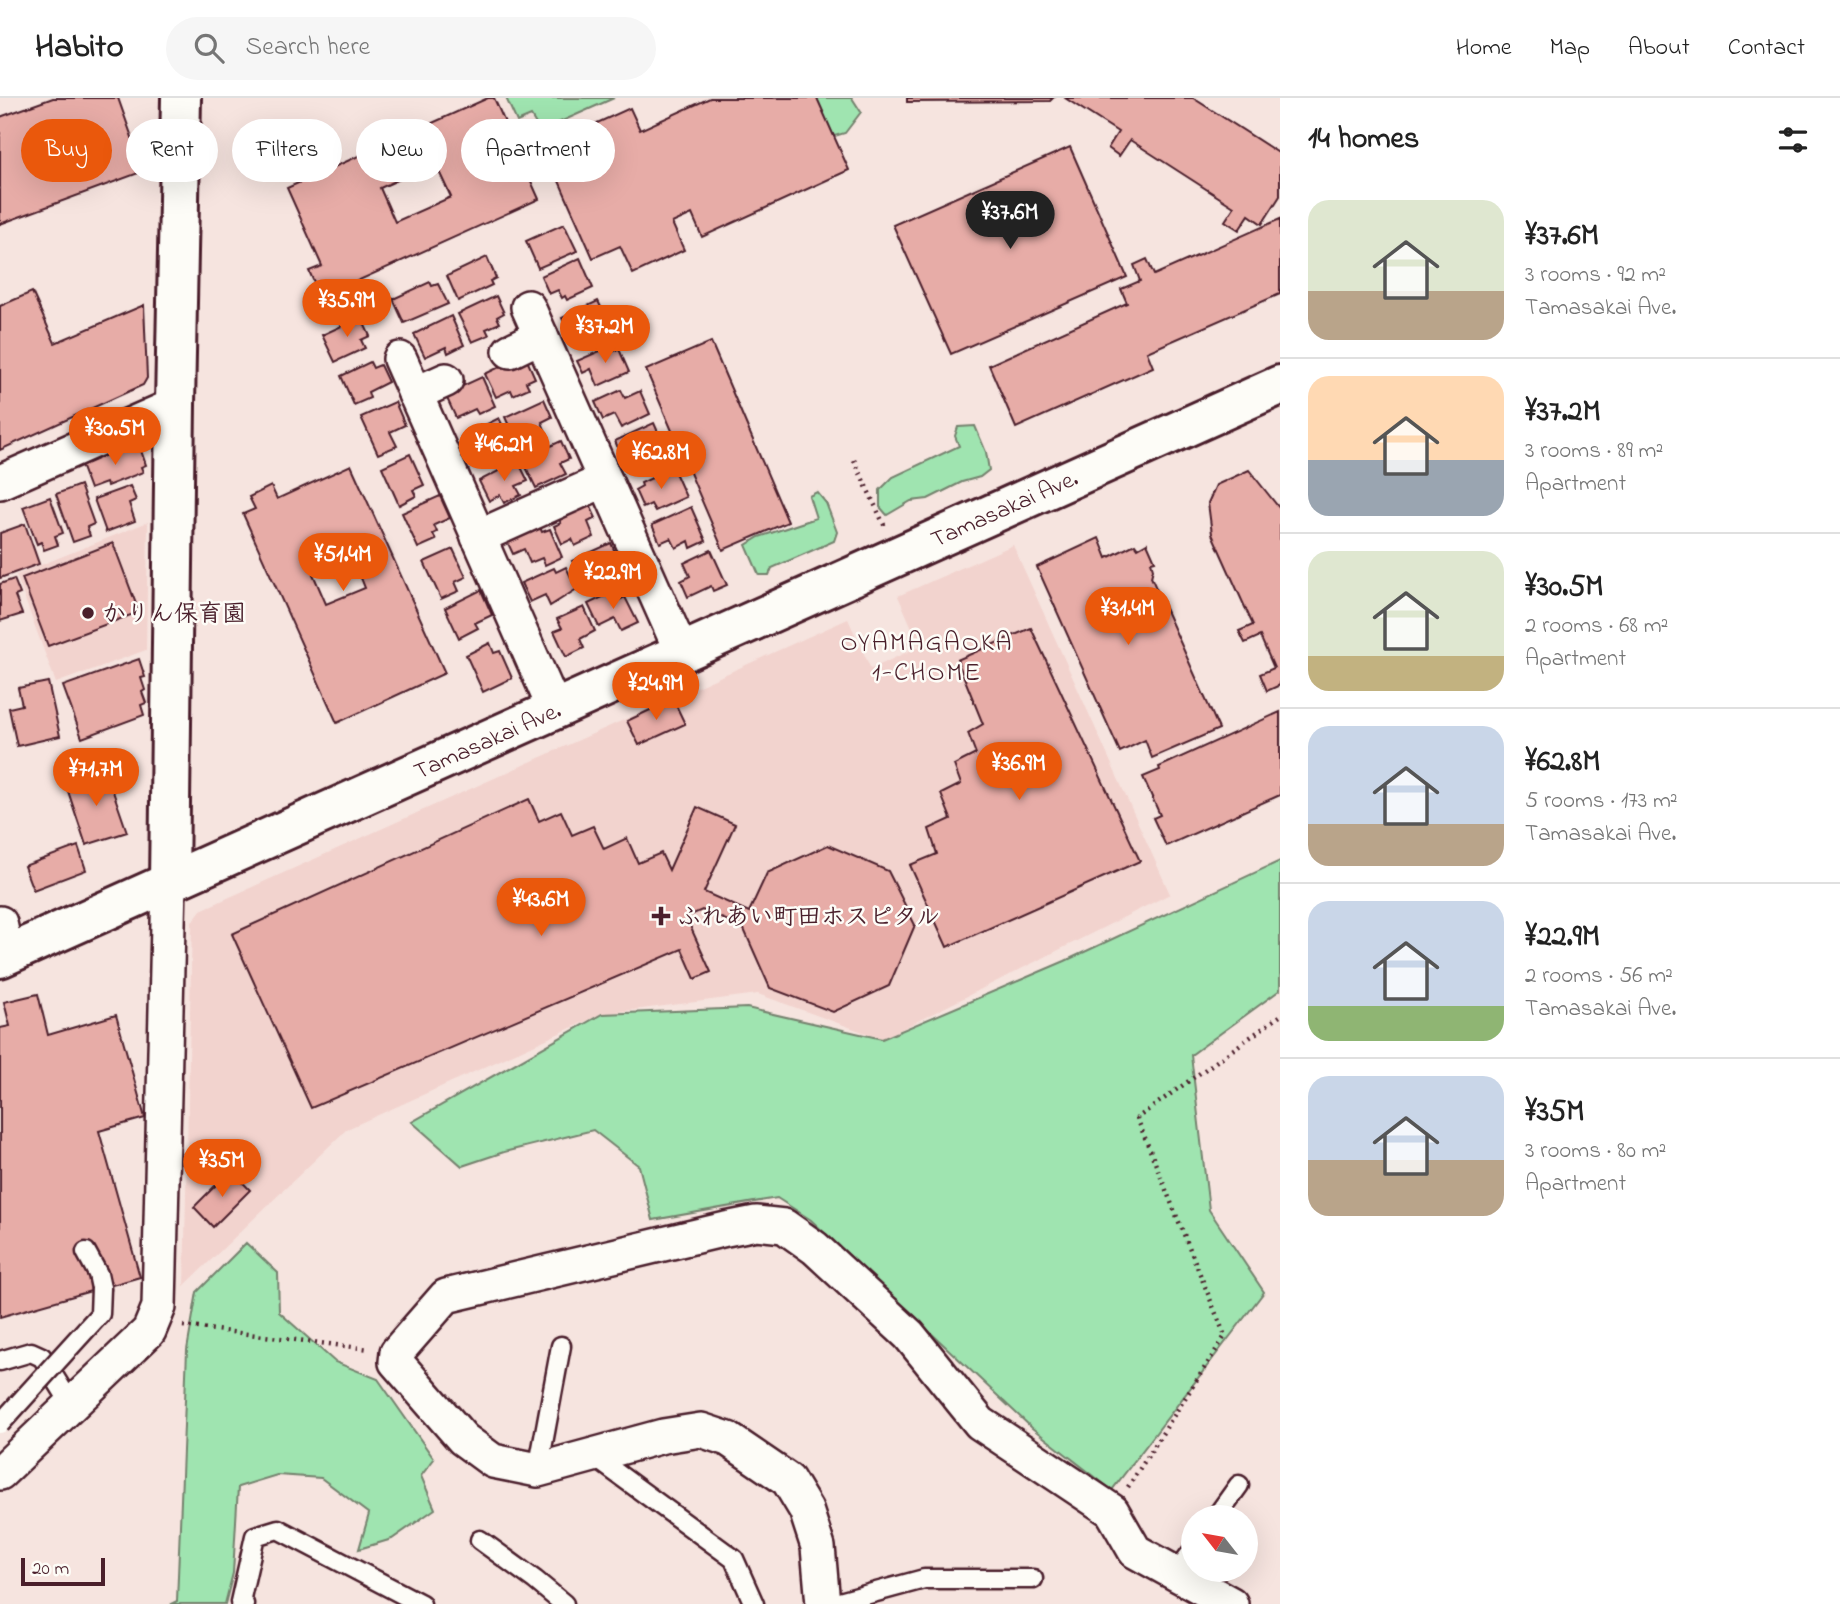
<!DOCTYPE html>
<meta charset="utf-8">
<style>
body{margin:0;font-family:"Indie Flower","Klee One",sans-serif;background:#f6f6f6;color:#222;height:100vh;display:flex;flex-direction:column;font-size:26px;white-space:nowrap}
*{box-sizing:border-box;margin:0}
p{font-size:23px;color:#767676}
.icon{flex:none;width:38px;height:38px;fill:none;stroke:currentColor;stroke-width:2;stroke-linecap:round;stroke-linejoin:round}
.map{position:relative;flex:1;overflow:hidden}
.side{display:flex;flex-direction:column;background:#fff;width:560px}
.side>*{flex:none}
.banner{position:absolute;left:21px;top:21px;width:665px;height:63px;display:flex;gap:14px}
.needle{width:46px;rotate:301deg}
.fabs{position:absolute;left:1181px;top:1407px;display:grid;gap:14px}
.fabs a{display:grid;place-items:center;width:77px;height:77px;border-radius:50%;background:#fff;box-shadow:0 7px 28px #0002;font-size:35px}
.scale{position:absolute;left:21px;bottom:18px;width:84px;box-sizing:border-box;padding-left:7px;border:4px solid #4a1f2b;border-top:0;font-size:19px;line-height:24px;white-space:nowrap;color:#4a1f2b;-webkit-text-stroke:5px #fdfcf7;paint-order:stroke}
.price{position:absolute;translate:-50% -60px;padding:0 16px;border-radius:24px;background:#ea580c;color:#fff;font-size:23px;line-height:46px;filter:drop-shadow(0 2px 4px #0008)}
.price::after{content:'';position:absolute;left:50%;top:42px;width:21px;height:16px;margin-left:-10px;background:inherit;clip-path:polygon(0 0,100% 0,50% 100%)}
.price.active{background:#222;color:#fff}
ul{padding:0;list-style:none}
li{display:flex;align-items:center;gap:21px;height:175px;padding:0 28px}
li+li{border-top:2px solid #e0e0e0}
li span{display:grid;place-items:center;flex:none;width:196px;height:140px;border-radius:21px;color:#555}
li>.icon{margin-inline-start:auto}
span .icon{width:84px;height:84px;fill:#fffc;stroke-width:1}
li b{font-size:30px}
h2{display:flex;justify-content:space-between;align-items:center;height:84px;padding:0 28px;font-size:30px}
.tag{padding:0 24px;border-radius:32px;background:#fff;box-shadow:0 7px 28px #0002;font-size:24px;line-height:63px}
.tag.active{background:#ea580c;color:#fff}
header{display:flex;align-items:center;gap:42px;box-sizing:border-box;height:98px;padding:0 35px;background:#fff;border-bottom:2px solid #e0e0e0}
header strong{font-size:33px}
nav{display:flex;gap:38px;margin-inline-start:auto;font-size:24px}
.search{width:490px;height:63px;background:#f6f6f6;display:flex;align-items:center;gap:18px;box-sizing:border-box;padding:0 24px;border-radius:38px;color:#767676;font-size:26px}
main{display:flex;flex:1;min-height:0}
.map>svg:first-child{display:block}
.built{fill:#f2d3ce}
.green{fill:#9fe4b0;stroke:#74826e;stroke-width:2}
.building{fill:#e7aca7;stroke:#4a1f2b;stroke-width:2;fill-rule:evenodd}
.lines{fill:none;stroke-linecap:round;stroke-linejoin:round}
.service-casing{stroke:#4a1f2b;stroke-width:23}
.minor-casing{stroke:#4a1f2b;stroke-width:38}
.tertiary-casing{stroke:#4a1f2b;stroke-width:44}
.path{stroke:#4a1f2b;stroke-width:4.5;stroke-dasharray:2 5;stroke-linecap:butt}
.service{stroke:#fdfcf7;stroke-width:18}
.minor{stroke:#fdfcf7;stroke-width:33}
.tertiary{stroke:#fdfcf7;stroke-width:38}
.service-bridge-casing{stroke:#4a1f2b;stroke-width:23;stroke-linecap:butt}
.service-bridge{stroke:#fdfcf7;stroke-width:18}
.poi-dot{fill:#4a1f2b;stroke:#fdfcf7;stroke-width:2.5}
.labels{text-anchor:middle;stroke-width:5;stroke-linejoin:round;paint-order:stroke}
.street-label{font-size:24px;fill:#4a1f2b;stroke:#fdfcf7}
.poi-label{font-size:24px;font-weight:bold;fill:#4a1f2b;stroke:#fdfcf7;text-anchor:start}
.neighbourhood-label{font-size:26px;letter-spacing:2px;fill:#4a1f2b;stroke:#fdfcf7}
</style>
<header>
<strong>Habito</strong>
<div class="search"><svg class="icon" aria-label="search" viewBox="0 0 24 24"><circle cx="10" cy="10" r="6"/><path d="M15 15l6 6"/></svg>Search here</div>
<nav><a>Home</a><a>Map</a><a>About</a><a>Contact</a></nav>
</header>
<main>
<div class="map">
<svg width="1280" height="1506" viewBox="0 0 1280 1506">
<rect width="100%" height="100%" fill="#f6e4df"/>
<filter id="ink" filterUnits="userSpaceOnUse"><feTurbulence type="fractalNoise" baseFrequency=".0143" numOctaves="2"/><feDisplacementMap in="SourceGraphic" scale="14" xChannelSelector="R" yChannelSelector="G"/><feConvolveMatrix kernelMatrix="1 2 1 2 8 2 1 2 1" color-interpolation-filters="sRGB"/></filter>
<g filter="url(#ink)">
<g class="built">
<path d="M148,424L146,552L56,585L16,477Z"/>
<path d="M1013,447L1170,796L882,941L758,896L602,916L347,1031L184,1188L192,824L201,812L848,521L871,571L920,548L898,498Z"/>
</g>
<g class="green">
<path d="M506,0H614L540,33L531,18L517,24Z"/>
<path d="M808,0H852L861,14L845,35L831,39Z"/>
<path d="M975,328L986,354L989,372L980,379L962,384L928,401L911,403L887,417L880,409V392L893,379L959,348L955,338L958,329Z"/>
<path d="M817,394L826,405L837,434L834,443L772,470L769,477H759L746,447L759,439L816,420L809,398Z"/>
<path d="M1280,763V892L1191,957L1209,1112L1264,1194L1112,1392L1032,1330L811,1122L777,1100L653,1122L639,1068L593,1032L504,1054L462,1068L412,1024L602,916L747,910L882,941L1065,863Z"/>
<path d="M246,1145L278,1175L279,1214L335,1264L378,1281L434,1361L421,1378L435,1411L392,1441L359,1451L369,1416L321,1380L277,1377L238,1389L233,1475L225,1506H171L177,1503L187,1252L197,1194Z"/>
</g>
<g class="building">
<path d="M53,0H118L144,73L0,126V19Z"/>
<path d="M488,0H494L539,101L333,194L331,188L318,193L309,173L322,168L287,90ZM435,65L451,99L395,124L380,90Z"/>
<path d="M710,0H817L849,72L702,139L692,116L672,125L684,152L633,176L620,148L593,160L544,49L630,10L640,32Z"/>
<path d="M907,0H1053L1050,3L907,4Z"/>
<path d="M1065,0H1193L1280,56V98L1262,126L1249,117L1239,132L1225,123L1234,109L1130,42L1119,58L1108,50L1118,34Z"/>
<path d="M1070,49L1127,179L951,256L893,127Z"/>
<path d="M1280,121V196L1147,254L1153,269L1016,330L989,267L1127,205L1121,191L1140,183L1134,167L1147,161L1154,177Z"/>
<path d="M564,126L577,153L538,170L526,143Z"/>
<path d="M487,159L496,180L490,183L492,187L458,203L447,178Z"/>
<path d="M580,160L593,190L567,202L565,198L562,200L558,192L549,196L541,178Z"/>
<path d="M430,184L432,188L438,186L448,206L404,225L393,201Z"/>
<path d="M32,194L55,245L144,207L147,280L143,287L0,352V208Z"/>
<path d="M496,198L504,215L497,219L500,225L486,231L489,237L472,244L458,216Z"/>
<path d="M598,203L612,232L595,240L592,234L572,243L562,220Z"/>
<path d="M451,218L464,247L448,255L446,249L425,259L414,236Z"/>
<path d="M361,219L370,238L361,242L365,250L335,264L322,237Z"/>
<path d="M711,244L788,424L723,452L646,272Z"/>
<path d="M609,249L611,254L619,251L629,274L598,288L591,271L583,275L577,263Z"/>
<path d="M514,262H527L535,280L526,284L529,290L513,297L511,292L496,299L485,276Z"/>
<path d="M370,264L373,270L380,267L388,284L368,294L370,300L354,307L341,278Z"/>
<path d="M482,279L495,308L478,316L475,311L456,320L445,296Z"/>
<path d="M621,292L625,300L640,293L650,316L621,330L614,317L603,322L595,304Z"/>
<path d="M544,301L552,319L542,324L547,337L519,350L505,319Z"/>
<path d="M395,304L405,327L390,334L397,348L378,356L361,319Z"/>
<path d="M499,320L513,349L483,363L477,351L469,355L461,339Z"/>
<path d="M654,325L669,359L642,371L635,357L623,362L615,343Z"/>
<path d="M561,343L569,361L560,365L566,376L536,390L522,361Z"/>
<path d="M138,344L146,367L141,369L143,374L107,388L106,385L90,391L81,367Z"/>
<path d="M410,356L424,387L413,392L416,398L399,407L382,369Z"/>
<path d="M518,363L528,383L516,388L521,397L504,405L500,397L489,403L479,383Z"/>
<path d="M351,367L445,575L337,625L243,416L255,411L249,399L271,388L277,401ZM353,460L365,490L326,506L313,476Z"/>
<path d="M673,370L686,399L655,413L651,406L643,410L635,392L642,388L641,385Z"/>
<path d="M1249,372L1280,411V587L1267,593L1260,576L1274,570L1260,538L1245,545L1239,533L1253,527L1212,436L1208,405L1216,387Z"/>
<path d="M80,387L94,426L87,429L90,438L73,444L56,396Z"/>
<path d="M130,388L136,402L129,405L135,423L106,434L94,401Z"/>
<path d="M440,398L450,420L434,427L437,434L433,436L436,442L418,450L402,415Z"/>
<path d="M50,399L63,435L55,438L58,447L44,452L41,444L37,446L23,409Z"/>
<path d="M589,405L596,420L588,424L594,439L575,448L572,441L562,446L554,428L561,425L558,419Z"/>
<path d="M691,409L706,443L691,450L689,443L676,450L671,440L660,445L652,427Z"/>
<path d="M25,426L39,466L0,480V435Z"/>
<path d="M539,427L542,434L550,431L562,459L545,467L542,460L530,465L524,451L513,456L506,441Z"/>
<path d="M1099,440L1107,460L1135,446L1138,450L1147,445L1155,463L1151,464L1153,471L1151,479L1219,631L1152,660L1145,642L1120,654L1037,469Z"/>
<path d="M113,445L139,514L48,548L22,480Z"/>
<path d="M611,445L620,465L606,470L611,481L597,487L595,483L581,489L573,471L576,469L572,463Z"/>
<path d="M453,451L466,479L455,484L459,493L441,501L424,464Z"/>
<path d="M711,452L727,487L713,493L711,488L688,499L681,483L690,478L684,465Z"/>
<path d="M566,469L577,491L550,508L545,497L530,504L521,485L554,470L556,474Z"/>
<path d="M14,481L20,496L15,498L22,516L0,523V486Z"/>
<path d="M481,492L492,517L475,525L478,530L459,540L445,510Z"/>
<path d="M615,493L619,502L625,499L638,525L621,533L615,521L599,529L588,506Z"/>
<path d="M584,509L595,533L580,541L584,550L566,559L554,533L562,530L557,521Z"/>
<path d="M1031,530L1140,763L947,849L910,767L937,756L929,731L951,721L941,696L961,686L954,667L976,656L968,635L983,626L957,562Z"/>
<path d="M490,545L494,555L500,553L512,580L483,594L466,557Z"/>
<path d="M139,561L145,579L141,580L145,592L142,594L146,605L141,607L144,617L82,640L63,588Z"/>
<path d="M48,584L60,638L17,648L9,610L22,607L18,590Z"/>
<path d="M673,601L685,626L639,647L627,623Z"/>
<path d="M1280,614V697L1166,748L1153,720L1160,717L1143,679L1160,672L1159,669Z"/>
<path d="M106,673L127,734L86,747L66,687Z"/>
<path d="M529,701L539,723L561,713L572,737L593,728L604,751L627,740L638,765L661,755L669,772L697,709L735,726L704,794L749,814L767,775L828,747L888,773L915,827L889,888L833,914L770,890L743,829L702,812L686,819L711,874L695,881L682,851L311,1010L232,836Z"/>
<path d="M78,748L86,772L33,792L24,768Z"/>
<path d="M38,896L48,937L116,917L145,1020L99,1033L140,1179L0,1219V930L10,928L4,904Z"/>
<path d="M231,1072L250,1092L213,1129L194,1109Z"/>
</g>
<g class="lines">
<g class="service-casing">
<g id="service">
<path d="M86,1154L98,1176L101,1190"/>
<path d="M0,1263L31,1254L42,1259L71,1306"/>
<path d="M592,1357L734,1461L754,1506"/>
<path d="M538,1372L561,1248"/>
<path d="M1216,1419L1239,1387"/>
<path d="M480,1442L535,1482L564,1506"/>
<path d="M1176,1475L1194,1451"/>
<path d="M244,1506L240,1504L255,1438L278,1431L421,1506"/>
<path d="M832,1506L924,1481H1033"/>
</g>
</g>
<g class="minor-casing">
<g id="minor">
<path d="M528,209L682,555"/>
<path d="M510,253L541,238"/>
<path d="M400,261L555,612"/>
<path d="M415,296L446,282"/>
<path d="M0,384L175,307"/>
<path d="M478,439L605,382"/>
<path d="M0,825L7,857"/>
<path d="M0,1375L149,1233L159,1209L169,784"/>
<path d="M823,1506L818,1449L806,1412L788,1382L728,1341L701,1332L663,1338L538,1372L493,1363L463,1341L396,1264L397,1254L446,1198L726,1131L756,1125L784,1128L815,1150L909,1237L980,1325L1112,1413L1135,1453L1231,1506"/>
</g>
</g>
<g class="tertiary-casing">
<g id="tertiary">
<path d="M169,784L175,307L181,0"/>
<path d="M0,860L1280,287"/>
</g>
</g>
<g class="path">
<path d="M854,362L885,429"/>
<path d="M183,1228L369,1251"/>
<path d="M1128,1389L1225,1238L1137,1020L1280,918"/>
</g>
<use href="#service" class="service"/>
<use href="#minor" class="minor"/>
<use href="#tertiary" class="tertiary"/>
<g class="service-bridge-casing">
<path id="service-bridge" d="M0,1326L100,1216L101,1190"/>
</g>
<use href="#service-bridge" class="service-bridge"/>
</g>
</g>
<g class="poi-dot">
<circle cx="88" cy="515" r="7"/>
<path d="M657.5 807.5h7v7h7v7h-7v7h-7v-7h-7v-7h7z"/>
</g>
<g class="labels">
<g class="street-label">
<text transform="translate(1004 410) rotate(-24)" y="8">Tamasakai Ave.</text>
<text transform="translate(487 642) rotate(-24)" y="8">Tamasakai Ave.</text>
</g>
<g class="poi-label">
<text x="102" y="523">かりん保育園</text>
<text x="677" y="826">ふれあい町田ホスピタル</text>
</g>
<g class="neighbourhood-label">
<text x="927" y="552">OYAMAGAOKA<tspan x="927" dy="30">1-CHOME</tspan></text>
</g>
</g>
</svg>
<div class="fabs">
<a><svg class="needle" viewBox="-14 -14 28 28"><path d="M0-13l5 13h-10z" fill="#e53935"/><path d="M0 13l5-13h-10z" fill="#767676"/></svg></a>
</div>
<div class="scale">20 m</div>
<b class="price active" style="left:1010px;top:153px">¥37.6M</b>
<b class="price" style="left:347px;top:241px">¥35.9M</b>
<b class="price" style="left:605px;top:267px">¥37.2M</b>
<b class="price" style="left:115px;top:369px">¥30.5M</b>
<b class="price" style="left:504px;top:385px">¥46.2M</b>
<b class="price" style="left:661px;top:393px">¥62.8M</b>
<b class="price" style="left:343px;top:495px">¥51.4M</b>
<b class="price" style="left:613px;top:513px">¥22.9M</b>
<b class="price" style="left:1128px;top:549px">¥31.4M</b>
<b class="price" style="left:656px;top:624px">¥24.9M</b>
<b class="price" style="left:1019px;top:704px">¥36.9M</b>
<b class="price" style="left:96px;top:710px">¥71.7M</b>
<b class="price" style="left:541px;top:840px">¥43.6M</b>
<b class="price" style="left:222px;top:1101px">¥35M</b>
<div class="banner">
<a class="tag active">Buy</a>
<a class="tag">Rent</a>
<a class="tag">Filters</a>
<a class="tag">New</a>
<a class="tag">Apartment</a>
</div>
</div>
<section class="side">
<h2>14 homes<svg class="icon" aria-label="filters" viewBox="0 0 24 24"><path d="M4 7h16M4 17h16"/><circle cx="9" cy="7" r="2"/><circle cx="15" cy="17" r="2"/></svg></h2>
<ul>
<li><span style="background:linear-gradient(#dfe7d0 65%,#b9a48a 0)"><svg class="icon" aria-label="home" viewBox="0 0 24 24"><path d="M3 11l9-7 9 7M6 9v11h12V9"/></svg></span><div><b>¥37.6M</b><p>3 rooms · 92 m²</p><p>Tamasakai Ave.</p></div></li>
<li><span style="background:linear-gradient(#ffd9b3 60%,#9aa5b1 0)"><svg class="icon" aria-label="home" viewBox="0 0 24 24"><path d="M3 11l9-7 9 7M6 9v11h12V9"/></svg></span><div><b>¥37.2M</b><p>3 rooms · 89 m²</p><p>Apartment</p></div></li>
<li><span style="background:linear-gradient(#dfe7d0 75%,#c2b280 0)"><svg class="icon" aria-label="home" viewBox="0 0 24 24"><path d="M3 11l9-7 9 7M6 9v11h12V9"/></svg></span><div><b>¥30.5M</b><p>2 rooms · 68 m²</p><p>Apartment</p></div></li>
<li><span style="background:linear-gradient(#c9d6e8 70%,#b9a48a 0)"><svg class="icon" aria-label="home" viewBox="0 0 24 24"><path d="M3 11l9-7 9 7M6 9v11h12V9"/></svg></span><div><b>¥62.8M</b><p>5 rooms · 173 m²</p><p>Tamasakai Ave.</p></div></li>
<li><span style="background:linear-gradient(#c9d6e8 75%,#8fb573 0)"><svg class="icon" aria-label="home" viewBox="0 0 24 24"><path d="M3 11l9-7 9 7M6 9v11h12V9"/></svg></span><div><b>¥22.9M</b><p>2 rooms · 56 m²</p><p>Tamasakai Ave.</p></div></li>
<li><span style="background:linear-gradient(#c9d6e8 60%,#b9a48a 0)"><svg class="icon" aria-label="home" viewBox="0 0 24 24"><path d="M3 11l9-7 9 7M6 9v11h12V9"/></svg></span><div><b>¥35M</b><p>3 rooms · 80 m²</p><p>Apartment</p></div></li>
</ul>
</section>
</main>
